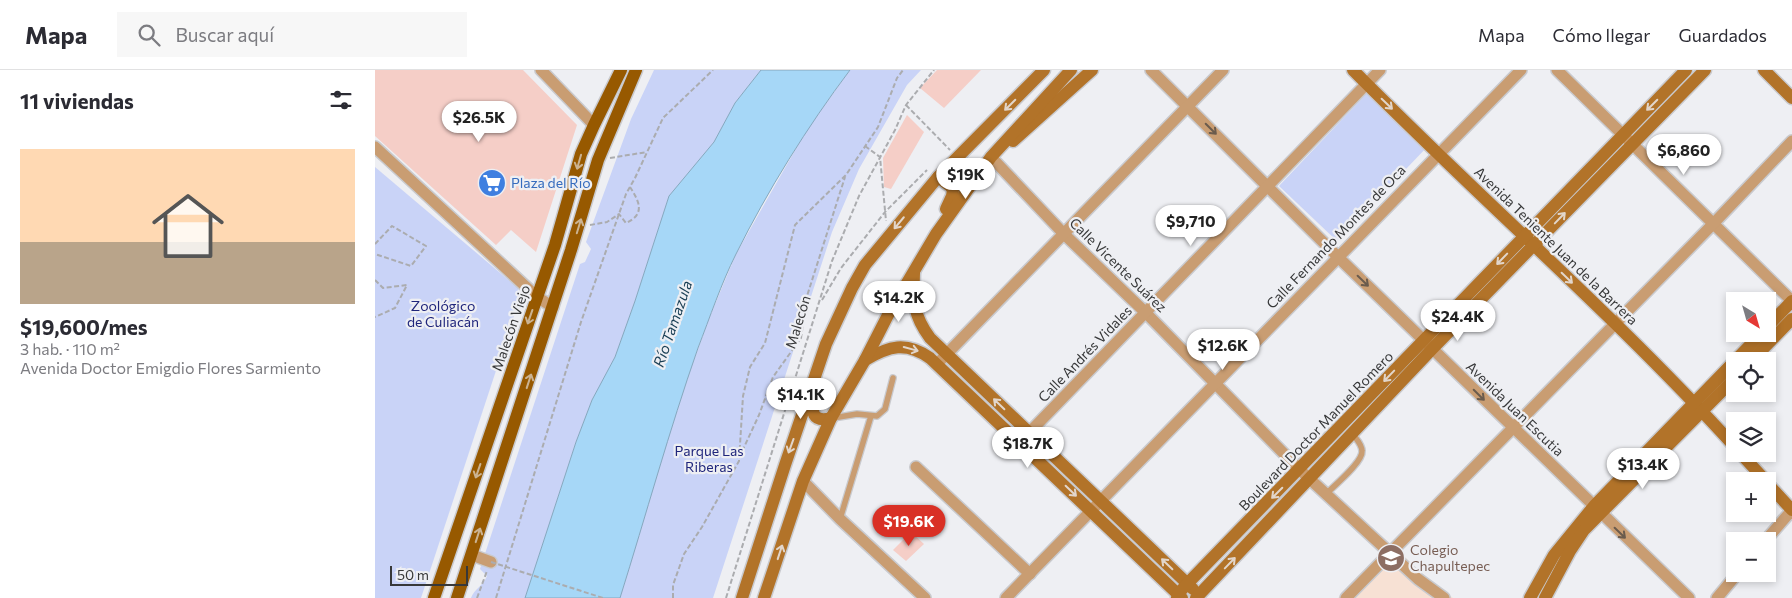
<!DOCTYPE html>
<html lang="es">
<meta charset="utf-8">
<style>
body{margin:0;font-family:Commissioner,sans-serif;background:#f7f7f7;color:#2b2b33;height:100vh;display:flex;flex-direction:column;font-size:19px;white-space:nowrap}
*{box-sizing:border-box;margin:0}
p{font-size:16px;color:#7c7c81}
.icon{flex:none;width:28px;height:28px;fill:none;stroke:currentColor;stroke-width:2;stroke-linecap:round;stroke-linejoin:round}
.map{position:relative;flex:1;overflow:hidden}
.panel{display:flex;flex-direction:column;background:#fff;width:375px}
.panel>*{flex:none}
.needle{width:32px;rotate:143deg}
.controls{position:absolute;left:1351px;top:222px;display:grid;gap:10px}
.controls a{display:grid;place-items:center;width:50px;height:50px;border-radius:0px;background:#fff;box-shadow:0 2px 8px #0003;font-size:25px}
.scale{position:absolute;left:15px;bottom:12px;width:78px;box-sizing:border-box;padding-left:5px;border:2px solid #373839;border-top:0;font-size:14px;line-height:18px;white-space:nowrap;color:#373839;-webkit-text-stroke:4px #eeeff3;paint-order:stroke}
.price{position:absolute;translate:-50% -42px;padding:0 11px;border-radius:18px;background:#fff;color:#222;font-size:16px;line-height:32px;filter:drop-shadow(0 1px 2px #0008)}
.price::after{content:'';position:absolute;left:50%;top:30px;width:15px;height:11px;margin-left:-8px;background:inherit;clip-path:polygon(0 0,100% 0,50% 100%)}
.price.current{background:#d93025;color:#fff}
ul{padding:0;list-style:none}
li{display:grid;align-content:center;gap:10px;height:265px;padding:0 20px}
li span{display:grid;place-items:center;height:155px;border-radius:0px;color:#555}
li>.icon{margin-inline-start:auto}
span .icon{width:90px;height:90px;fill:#fffc;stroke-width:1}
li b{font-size:21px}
h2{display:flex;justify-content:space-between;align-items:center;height:60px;padding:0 20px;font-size:21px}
header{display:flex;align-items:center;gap:30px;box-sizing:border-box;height:70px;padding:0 25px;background:#fff;border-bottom:1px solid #e1e1e2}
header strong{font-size:24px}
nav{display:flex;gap:28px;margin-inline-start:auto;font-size:18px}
.search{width:350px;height:45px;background:#f7f7f7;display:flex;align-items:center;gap:12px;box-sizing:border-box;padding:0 18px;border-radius:0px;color:#7c7c81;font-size:19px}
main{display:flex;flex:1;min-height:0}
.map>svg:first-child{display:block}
.education{fill:#f7e1d4}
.green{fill:#c9d3f7}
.water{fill:#a6d7f7;stroke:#85a7be}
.building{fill:#f5cec7}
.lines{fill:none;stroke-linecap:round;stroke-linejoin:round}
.lane-casing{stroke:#c9cace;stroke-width:8}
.street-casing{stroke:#c9cace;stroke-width:14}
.secondary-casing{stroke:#c9cace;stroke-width:15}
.primary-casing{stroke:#c9cace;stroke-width:15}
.path{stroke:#abacaf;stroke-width:2;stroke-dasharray:5 2.5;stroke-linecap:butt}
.lane{stroke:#c99d72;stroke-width:5.5}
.street{stroke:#c99d72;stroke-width:11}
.secondary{stroke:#b27329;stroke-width:12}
.primary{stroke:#975900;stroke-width:12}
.path-bridge{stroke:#abacaf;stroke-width:2;stroke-dasharray:5 2.5;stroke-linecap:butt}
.oneway{stroke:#e2d6cb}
.oneway2{stroke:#6a5b4d}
.oneway3{stroke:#cbb392}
.labels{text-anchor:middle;stroke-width:4.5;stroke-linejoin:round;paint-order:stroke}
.shop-label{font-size:14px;fill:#366cbe;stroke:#eeeff3;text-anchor:start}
.street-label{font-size:14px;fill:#373839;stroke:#eeeff3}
.park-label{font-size:14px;fill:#20267c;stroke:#eeeff3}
.education-label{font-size:14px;fill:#785e54;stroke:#eeeff3;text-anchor:start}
.water-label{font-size:15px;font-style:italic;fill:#1a3f55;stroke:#eeeff3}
</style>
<header>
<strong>Mapa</strong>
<div class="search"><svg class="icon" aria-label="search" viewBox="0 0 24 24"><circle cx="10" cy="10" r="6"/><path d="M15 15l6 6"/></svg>Buscar aquí</div>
<nav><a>Mapa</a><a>Cómo llegar</a><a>Guardados</a></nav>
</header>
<main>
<section class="panel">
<h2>11 viviendas<svg class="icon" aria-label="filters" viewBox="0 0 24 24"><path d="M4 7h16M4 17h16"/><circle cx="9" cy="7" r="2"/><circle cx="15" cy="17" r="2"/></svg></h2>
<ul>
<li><span style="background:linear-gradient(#ffd9b3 60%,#b9a48a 0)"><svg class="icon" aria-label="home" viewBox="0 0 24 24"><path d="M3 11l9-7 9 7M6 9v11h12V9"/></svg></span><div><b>$19,600/mes</b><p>3 hab. · 110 m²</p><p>Avenida Doctor Emigdio Flores Sarmiento</p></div></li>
</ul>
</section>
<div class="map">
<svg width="1417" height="528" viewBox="0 0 1417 528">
<rect width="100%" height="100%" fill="#eeeff3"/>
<path class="education" d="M1016,473L1047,504L1078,528H963Z"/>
<g class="green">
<path d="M279,0H386L360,33L339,72L294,126L260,231L240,287L217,330L201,372L150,528H96C99,519 108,516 112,506L105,499L205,194L210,192L216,179L211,172L256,49Z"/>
<path d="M475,0H546L532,15L484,99L457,162L338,528H245L291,375L315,301L335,246L361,184L431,61Z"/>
<path d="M994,21L1053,76L962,171L904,116Z"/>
<path d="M0,97L143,218L144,231L46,528H0Z"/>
</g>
<path class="water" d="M386,0H475C432,57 393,120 361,184C346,214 335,247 323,278C294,361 271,445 245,528H150L201,372L217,330L240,287L260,231L294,126L339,72L360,33Z"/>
<g class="building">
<path d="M0,0H148L202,55L161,182L136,160L121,175L0,66Z"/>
<path d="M562,0H606L569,38L545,18Z"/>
<path d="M532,45L549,62L516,119L509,117L508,88Z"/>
<path d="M536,462L549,474L531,491L518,480Z"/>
</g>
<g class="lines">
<g class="lane-casing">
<g id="lane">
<path d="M458,348L482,344L502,346L510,339L518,308"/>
<path d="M951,424C960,415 988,392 987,381C987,374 981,369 977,363"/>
<path d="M465,449L496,346"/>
</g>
</g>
<g class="street-casing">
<g id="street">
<path d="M166,0L219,55"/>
<path d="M776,0L963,187L1314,528"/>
<path d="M1182,0L1417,231"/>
<path d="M0,77L162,227L178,237"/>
<path d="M616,87L689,164L771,243L925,400L1043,509L1069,528"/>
<path d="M562,294L848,0"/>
<path d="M648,369L1005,0"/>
<path d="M541,397L655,504"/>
<path d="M428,411L465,449L550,528"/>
<path d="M1390,471L1417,440"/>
<path d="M97,485L116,492"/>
<path d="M631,528L1146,0"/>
<path d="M971,528L1338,154L1417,71"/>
<path d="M1342,528L1362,504"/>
</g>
</g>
<g class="secondary-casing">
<g id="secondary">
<path d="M978,0C1103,127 1240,245 1360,377"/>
<path d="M1389,0L1417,28"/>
<path d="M638,71L717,0"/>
<path d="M563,107L575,116L578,120L577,126L571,139"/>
<path d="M539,203C538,231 538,245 555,268L818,519"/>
<path d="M1392,257L1417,231"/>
<path d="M490,290C514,276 531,271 555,288L807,528"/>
<path d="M1376,291L1417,249"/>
<path d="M438,326C436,341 437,353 456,348"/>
<path d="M1366,384L1391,411"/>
<path d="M1392,413L1417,440"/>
<path d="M367,528L410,395L451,274L477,218L490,195L563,107L669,0"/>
<path d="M389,528L428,411L456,348L490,290L513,245L561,164L616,87L696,0"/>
<path d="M802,528L803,524L812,514L1311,0"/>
<path d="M821,528L1057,279L1330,0"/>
<path d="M1155,528L1179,485L1219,436L1386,264"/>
<path d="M1170,528L1195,481L1209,460L1360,308"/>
</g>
</g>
<g class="primary-casing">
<g id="primary">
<path d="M59,528L180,175L206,84L219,55L246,0"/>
<path d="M82,528L196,180L223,90L261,0"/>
</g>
</g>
<g class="path">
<path d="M531,35L575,80"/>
<path d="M490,76L505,87L511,151"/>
<path d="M235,88L272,82"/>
<path d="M215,155L232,152L244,144L251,153C271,144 264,131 255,117"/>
<path d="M0,174L17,156L51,176L36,196L0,184"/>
<path d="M0,210L8,218L32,215L20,238L0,247"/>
<path d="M447,230L466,198L510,142L552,100"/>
<path d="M364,388L384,345L398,307L426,268L432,226L470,107"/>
<path d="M102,528L112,501"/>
<path d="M121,528L206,252L251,124L260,108L288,48L338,0"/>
<path d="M298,528V515L309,484L327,457L364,391L368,326L375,297L390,273L420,155L471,105L503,57L522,8L528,0"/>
<path d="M351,528L457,191L484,126L520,60L531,35L559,0"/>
</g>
<use href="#lane" class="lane"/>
<use href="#street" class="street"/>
<use href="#secondary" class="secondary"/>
<use href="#primary" class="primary"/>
<path class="path-bridge" d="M116,492L228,528"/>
</g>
<defs><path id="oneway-shaft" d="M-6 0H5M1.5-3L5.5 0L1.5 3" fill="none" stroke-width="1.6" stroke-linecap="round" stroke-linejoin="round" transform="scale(1.25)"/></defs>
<g class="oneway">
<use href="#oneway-shaft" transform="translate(1012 34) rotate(44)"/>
<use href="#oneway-shaft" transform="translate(635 35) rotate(135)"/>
<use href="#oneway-shaft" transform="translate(1277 35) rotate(135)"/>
<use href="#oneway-shaft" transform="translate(1185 148) rotate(-46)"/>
<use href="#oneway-shaft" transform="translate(524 153) rotate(130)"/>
<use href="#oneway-shaft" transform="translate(1127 189) rotate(134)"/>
<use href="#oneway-shaft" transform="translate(1192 208) rotate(44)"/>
<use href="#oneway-shaft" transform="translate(536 279) rotate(15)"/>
<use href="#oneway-shaft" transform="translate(1014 306) rotate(134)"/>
<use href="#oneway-shaft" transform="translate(624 334) rotate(-136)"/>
<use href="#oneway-shaft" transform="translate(416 376) rotate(110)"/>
<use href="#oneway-shaft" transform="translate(696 421) rotate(44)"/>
<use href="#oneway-shaft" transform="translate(902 423) rotate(135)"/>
<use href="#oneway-shaft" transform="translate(405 482) rotate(-72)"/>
<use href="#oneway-shaft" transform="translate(855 493) rotate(-46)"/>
<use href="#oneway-shaft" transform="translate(792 494) rotate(-136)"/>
</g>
<g class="oneway2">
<use href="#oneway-shaft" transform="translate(836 59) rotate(45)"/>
<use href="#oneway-shaft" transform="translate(988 211) rotate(44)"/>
<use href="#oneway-shaft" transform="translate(1104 325) rotate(45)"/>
<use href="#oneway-shaft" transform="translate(1245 463) rotate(44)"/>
</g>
<g class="oneway3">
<use href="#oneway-shaft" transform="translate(204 92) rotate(106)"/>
<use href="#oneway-shaft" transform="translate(204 156) rotate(-73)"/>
<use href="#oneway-shaft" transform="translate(155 247) rotate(109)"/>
<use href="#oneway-shaft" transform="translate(154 311) rotate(-72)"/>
<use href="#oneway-shaft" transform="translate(103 401) rotate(109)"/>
<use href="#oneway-shaft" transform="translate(103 465) rotate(-72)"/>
</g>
<defs>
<g id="supermarket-disc" transform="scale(1.4375)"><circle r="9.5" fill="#3f7fe0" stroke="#eeeff3"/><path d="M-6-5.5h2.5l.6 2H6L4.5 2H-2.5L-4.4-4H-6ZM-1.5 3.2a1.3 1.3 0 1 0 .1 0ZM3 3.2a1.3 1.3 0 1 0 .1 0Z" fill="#fff"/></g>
<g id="school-disc" transform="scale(1.4375)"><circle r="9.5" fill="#8d6e63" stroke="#eeeff3"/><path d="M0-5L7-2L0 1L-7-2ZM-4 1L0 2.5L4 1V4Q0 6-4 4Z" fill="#fff"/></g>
</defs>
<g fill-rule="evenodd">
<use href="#supermarket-disc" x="117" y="113"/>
<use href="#school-disc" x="1016" y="488"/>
</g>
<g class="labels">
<g class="shop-label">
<text x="136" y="118">Plaza del Río</text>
</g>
<g class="street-label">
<text transform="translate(961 167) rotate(-46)" y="5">Calle Fernando Montes de Oca</text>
<text transform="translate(1181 176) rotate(44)" y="5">Avenida Teniente Juan de la Barrera</text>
<text transform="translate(743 195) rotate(44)" y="5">Calle Vicente Suárez</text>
<text transform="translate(423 252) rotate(-73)" y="5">Malecón</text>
<text transform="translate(136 258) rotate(-71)" y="5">Malecón Viejo</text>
<text transform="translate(710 284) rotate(-46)" y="5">Calle Andrés Vidales</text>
<text transform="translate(1140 339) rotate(44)" y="5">Avenida Juan Escutia</text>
<text transform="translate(941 361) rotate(-46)" y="5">Boulevard Doctor Manuel Romero</text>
</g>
<g class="park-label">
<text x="68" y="241">Zoológico<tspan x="68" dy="16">de Culiacán</tspan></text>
<text x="334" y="386">Parque Las<tspan x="334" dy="16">Riberas</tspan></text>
</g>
<g class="education-label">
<text x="1035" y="485">Colegio<tspan x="1035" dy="16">Chapultepec</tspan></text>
</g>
<g class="water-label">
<text transform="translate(298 254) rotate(-71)" y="5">Río Tamazula</text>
</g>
</g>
</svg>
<div class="controls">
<a><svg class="needle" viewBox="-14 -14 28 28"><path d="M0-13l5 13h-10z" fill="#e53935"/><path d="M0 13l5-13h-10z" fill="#7c7c81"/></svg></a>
<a><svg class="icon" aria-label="locate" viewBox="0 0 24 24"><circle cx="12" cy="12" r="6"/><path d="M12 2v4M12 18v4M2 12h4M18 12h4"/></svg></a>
<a><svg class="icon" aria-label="layers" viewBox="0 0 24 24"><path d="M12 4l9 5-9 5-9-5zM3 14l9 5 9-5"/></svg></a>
<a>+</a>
<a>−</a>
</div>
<div class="scale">50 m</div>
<b class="price" style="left:104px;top:73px">$26.5K</b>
<b class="price" style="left:1309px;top:106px">$6,860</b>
<b class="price" style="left:591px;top:130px">$19K</b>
<b class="price" style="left:816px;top:177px">$9,710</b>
<b class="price" style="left:524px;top:253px">$14.2K</b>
<b class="price" style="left:1083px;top:272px">$24.4K</b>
<b class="price" style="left:848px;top:301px">$12.6K</b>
<b class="price" style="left:426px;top:350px">$14.1K</b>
<b class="price" style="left:653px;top:399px">$18.7K</b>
<b class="price" style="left:1268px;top:420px">$13.4K</b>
<b class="price current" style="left:534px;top:477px">$19.6K</b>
</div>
</main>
